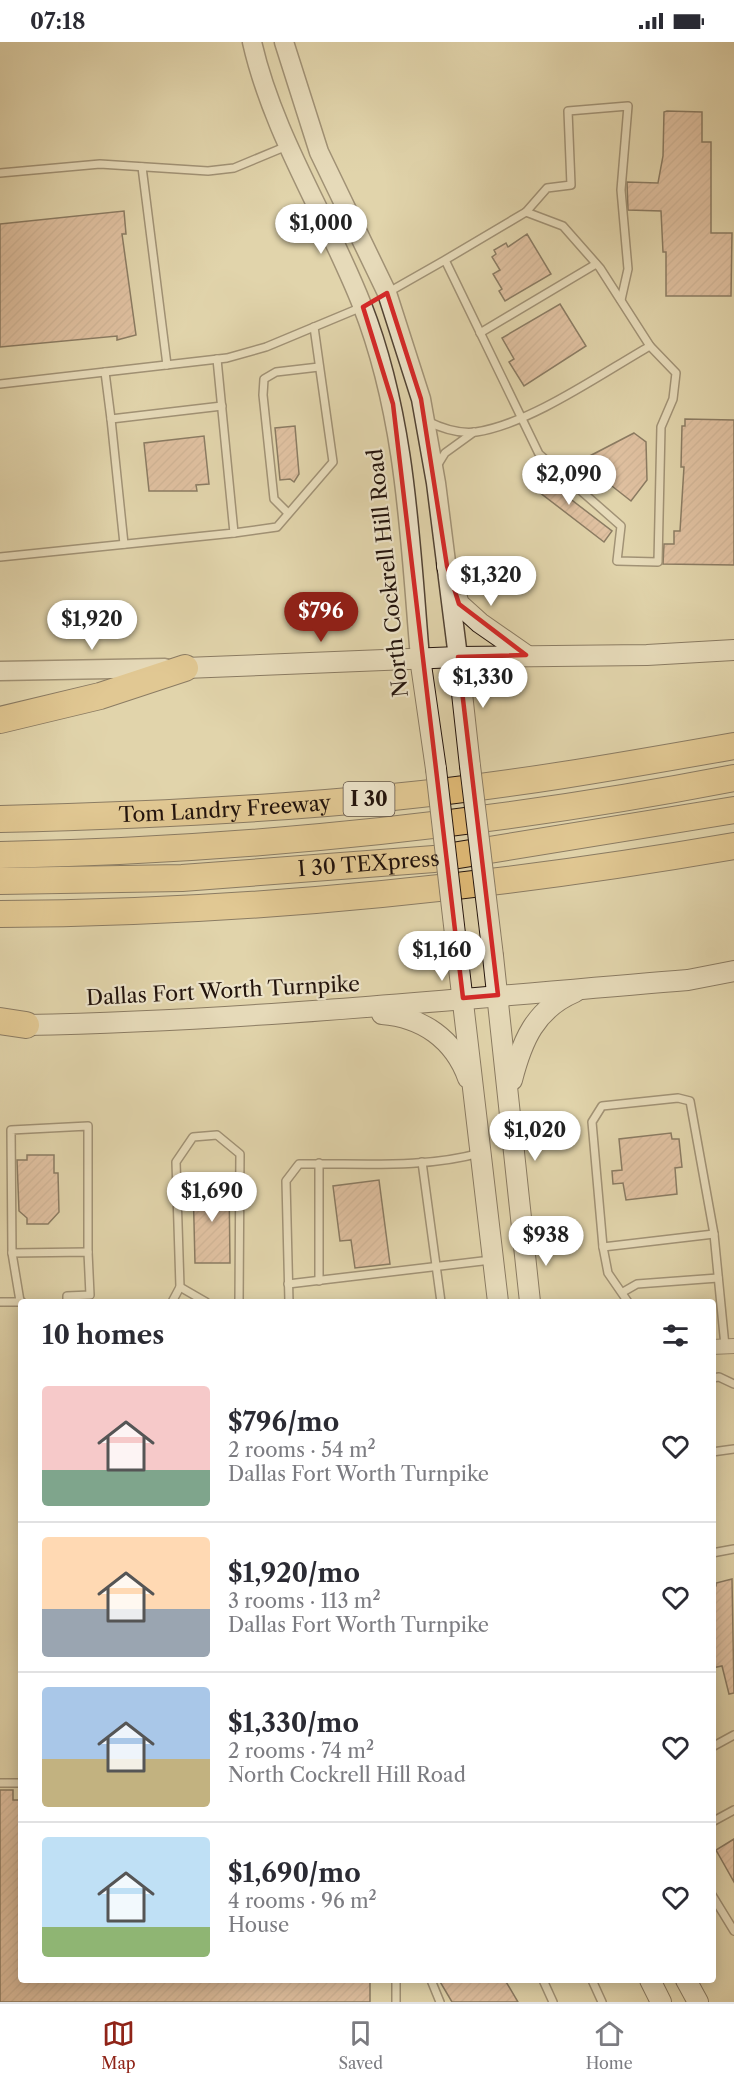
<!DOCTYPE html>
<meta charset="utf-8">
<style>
body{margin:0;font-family:"Libre Caslon Text",serif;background:#f7f7f7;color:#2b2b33;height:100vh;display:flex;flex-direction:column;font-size:22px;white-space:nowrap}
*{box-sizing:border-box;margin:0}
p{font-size:20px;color:#7c7c81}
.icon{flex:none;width:33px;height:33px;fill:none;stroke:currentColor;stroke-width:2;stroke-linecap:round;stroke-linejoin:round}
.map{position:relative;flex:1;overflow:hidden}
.details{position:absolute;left:18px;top:1257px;width:698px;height:684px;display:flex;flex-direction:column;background:#fff;border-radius:6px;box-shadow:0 3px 15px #0003}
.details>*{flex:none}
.price{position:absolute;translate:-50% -51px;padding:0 14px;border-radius:21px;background:#fff;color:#222;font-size:20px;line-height:39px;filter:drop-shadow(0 2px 3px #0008)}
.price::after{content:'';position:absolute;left:50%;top:36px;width:18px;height:14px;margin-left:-9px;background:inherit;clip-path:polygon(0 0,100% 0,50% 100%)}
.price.on{background:#8f2418;color:#fff}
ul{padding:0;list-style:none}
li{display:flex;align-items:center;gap:18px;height:150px;padding:0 24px}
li+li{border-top:2px solid #e1e1e2}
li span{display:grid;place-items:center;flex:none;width:168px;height:120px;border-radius:6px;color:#555}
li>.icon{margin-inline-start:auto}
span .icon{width:72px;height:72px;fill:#fffc;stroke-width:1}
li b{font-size:26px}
h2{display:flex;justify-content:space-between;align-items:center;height:72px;padding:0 24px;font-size:26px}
.status{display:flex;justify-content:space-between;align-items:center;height:42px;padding:0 30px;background:#fff;direction:ltr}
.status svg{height:16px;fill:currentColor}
.tab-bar{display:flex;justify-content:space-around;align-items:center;height:84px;border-top:2px solid #e1e1e2;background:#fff;font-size:16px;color:#7c7c81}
.tab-bar a{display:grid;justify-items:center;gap:3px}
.tab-bar .on{color:#8f2418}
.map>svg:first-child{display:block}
.building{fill:url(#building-hatch);stroke:#22130c;stroke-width:1.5}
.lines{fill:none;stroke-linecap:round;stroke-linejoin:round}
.service-casing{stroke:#524334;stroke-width:10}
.minor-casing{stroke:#524334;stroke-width:16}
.tertiary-casing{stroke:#524334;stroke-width:21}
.secondary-casing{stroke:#22130c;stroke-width:22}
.motorway-casing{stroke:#22130c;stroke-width:28}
.service{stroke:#ece3c9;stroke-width:7}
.minor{stroke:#ece3c9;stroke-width:14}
.tertiary{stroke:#ece3c9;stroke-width:18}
.secondary{stroke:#ece3c9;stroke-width:20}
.motorway{stroke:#e0ba76;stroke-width:26}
.secondary-bridge-casing{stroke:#22130c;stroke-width:22;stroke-linecap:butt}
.secondary-bridge{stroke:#ece3c9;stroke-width:20}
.marked{fill:none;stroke:#d62828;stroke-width:4.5;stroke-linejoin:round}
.labels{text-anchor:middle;stroke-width:4.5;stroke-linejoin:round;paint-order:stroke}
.shield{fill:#ece3c9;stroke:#5f5145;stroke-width:1.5}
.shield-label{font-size:20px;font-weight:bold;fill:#22130c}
.street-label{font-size:21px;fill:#22130c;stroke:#ece3c9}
</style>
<div class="status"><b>07:18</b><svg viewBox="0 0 49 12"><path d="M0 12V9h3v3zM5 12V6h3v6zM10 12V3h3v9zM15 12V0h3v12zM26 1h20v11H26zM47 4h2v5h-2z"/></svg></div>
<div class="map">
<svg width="734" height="1960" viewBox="0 0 734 1960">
<defs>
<pattern id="building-hatch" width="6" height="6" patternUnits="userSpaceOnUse" patternTransform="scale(1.5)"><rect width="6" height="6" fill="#deab95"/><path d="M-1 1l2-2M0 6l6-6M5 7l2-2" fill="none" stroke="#be927f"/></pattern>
</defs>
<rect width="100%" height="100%" fill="#e1d4ac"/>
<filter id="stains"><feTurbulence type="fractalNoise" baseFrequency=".00333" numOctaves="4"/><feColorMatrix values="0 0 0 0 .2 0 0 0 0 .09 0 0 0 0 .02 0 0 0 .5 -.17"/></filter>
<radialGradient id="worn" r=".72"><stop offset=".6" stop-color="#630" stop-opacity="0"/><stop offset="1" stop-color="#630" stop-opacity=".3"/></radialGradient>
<g class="building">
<path d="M667,69L702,70V100H711V191H732L731,254H666V210H663L661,169L628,168L627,140L658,141L663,114L664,70Z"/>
<path d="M124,169L126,192H122L136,293L117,298V294L0,305V182Z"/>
<path d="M527,192L551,232L505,259L499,249L502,247L493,232L500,228L492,215L496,212L494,208L506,201L508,205Z"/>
<path d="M560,262L586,304L524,344L509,320L514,317L502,296Z"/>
<path d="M685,377L734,378V523L663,522L664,502H674V489H680L684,425H681L682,384H685Z"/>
<path d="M295,384L299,432L294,440L290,437L280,438L275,386Z"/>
<path d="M634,391L646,400L647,438L631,459L580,419Z"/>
<path d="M204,394L209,442L196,443L197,449H149L144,401Z"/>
<path d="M534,429L612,489L604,500L526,440Z"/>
<path d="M671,1091L672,1097H679L682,1125L675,1126L677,1152L626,1158L623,1141L613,1142L612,1129L622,1128L619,1097Z"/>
<path d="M27,1113H54V1131H58L59,1170L48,1182H27V1176L19,1169L17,1118H27Z"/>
<path d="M379,1138L390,1222L355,1226L351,1198L340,1199L333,1144Z"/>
<path d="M229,1140L230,1221H195L193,1141Z"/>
<path d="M732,1537L734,1651L729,1652L722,1624L712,1626V1545L716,1544V1541Z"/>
<path d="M0,1748H13V1758H21V1938H370V1960H0Z"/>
<path d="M734,1797V1840L716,1808Z"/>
<path d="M439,1938H505L518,1960H452Z"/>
</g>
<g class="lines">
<g class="service-casing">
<g id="service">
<path d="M142,125L167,323"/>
<path d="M0,131L100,122L208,129L234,126L287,104"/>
<path d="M526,170L547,146L571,143L568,69L628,64L621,148L628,227L621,258"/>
<path d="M387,251L445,218L539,412L621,484L617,519L658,520L661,385L673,357L676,331L650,304L600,226L563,184L526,170L445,218"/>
<path d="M480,291L596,222"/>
<path d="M105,330L111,377L222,364"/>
<path d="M0,342L227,316L266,305L362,265"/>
<path d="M111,377L124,502"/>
<path d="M427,379C441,386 460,392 476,390C530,382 601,332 650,304"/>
<path d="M437,424L445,411L474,390"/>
<path d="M288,471L274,457L263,353L264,337L276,330L319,325"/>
<path d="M234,491L277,485L333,420L314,285"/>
<path d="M0,515L234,491L217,317"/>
<path d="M422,1120L441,1260"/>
<path d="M603,1205L714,1192"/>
<path d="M12,1211L11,1088L88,1084V1210"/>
<path d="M319,1239V1121"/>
<path d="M288,1242L491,1218"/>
<path d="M180,1245L206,1260"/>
<path d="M623,1250L637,1242L718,1236"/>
<path d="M20,1259L12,1211L88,1210L90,1253L67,1254V1260"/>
<path d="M0,1260H22"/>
<path d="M172,1260L180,1245L176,1120L193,1095L217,1093L240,1112L239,1260"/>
<path d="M289,1260L286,1139L299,1122C359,1121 423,1127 480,1111"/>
<path d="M628,1260L608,1231L603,1205L592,1080L602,1064L678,1056L690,1059L714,1192L725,1304"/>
<path d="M712,1336L719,1335L734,1342"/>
<path d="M712,1410L734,1407"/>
<path d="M712,1511L734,1507"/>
<path d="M712,1705L734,1693"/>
<path d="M0,1741H21"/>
<path d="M712,1780L734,1768"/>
<path d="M712,1853L734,1889"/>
<path d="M396,1938V1960"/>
<path d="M431,1938L440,1960"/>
<path d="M543,1938L553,1960"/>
<path d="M592,1938L602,1960"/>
</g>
</g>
<g class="minor-casing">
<path id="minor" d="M712,1305L734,1304"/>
</g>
<g class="tertiary-casing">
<g id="tertiary">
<path d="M252,0C273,93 328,176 362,263C406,375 410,498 420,616"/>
<path d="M284,0L319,110L387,251L421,357L436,441L458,615"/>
<path d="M0,629L165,626"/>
</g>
</g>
<g class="secondary-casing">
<g id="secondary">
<path d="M447,524L459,562L480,581L526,613"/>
<path d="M458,615L470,724"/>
<path d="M420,616L436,727"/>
<path d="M185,626L458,615L647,613L734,608"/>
<path d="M493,914L530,1260"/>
<path d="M458,918L498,1260"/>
<path d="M382,972C422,975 454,997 468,1036"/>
<path d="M26,983C247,979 468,956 688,938L734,929"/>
<path d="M512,1038C522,999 535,967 575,950"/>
<path d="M650,1938L661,1960"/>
<path d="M686,1938L698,1960"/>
</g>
</g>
<g class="motorway-casing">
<g id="motorway">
<path d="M0,678L100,654L185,626"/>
<path id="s1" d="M0,777C131,774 262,768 393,755C508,744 621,724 734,704"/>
<path d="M0,813C247,808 492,783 734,736"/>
<path id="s2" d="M0,839L182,836L434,817L734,768"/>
<path d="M0,872C246,871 491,846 734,804"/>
<path d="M0,979L26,983"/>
</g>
</g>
<use href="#service" class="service"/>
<use href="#minor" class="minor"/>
<use href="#tertiary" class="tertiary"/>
<use href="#secondary" class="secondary"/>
<use href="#motorway" class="motorway"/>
<g class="secondary-bridge-casing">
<g id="secondary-bridge">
<path d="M470,724L493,914"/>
<path d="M436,727L458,918"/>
</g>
</g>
<use href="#secondary-bridge" class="secondary-bridge"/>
</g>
<path d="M0 0H734V1960H0ZM387,251L421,357L447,524L459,562L526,613L458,615L498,953L463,956L393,362L363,265Z" fill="#e1d4ac" fill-opacity=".55" fill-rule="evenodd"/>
<path class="marked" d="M387,251L421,357L447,524L459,562L526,613L458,615L498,953L463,956L393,362L363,265Z"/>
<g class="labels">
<rect class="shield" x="343.5" y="740" width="51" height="34" rx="4.5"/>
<g class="shield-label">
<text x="369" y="764">I 30</text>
</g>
<g class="street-label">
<text transform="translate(388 531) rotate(-96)" y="7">North Cockrell Hill Road</text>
<text dy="7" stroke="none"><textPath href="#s1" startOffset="225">Tom Landry Freeway</textPath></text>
<text dy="7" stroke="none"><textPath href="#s2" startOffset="369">I 30 TEXpress</textPath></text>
<text transform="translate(223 949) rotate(-3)" y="7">Dallas Fort Worth Turnpike</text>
</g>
</g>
<rect width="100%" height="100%" filter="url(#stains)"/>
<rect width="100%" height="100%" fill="url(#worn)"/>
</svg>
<b class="price" style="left:321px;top:213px">$1,000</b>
<b class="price" style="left:569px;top:464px">$2,090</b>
<b class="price" style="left:491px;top:565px">$1,320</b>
<b class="price on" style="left:321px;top:601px">$796</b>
<b class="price" style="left:92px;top:609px">$1,920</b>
<b class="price" style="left:483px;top:667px">$1,330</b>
<b class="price" style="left:442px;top:940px">$1,160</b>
<b class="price" style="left:535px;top:1120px">$1,020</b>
<b class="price" style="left:212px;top:1181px">$1,690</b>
<b class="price" style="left:546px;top:1225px">$938</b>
<section class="details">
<h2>10 homes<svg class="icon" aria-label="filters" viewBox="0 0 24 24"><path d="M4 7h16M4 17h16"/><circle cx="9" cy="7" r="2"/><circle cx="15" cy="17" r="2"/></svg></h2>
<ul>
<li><span style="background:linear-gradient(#f6c9c9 70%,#7fa58c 0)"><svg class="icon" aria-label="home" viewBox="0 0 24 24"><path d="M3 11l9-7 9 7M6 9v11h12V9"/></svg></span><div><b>$796/mo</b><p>2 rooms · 54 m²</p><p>Dallas Fort Worth Turnpike</p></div><svg class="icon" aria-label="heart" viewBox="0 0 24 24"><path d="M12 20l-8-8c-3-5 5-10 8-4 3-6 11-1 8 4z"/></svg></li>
<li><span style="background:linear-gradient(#ffd9b3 60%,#9aa5b1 0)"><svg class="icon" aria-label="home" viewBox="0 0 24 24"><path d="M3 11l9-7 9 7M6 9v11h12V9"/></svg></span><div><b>$1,920/mo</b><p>3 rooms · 113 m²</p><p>Dallas Fort Worth Turnpike</p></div><svg class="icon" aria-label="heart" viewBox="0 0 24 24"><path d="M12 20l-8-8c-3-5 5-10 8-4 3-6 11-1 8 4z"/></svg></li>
<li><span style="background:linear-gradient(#a9c7e8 60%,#c2b280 0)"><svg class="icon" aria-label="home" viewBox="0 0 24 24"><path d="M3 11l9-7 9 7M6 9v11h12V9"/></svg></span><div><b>$1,330/mo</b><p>2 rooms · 74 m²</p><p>North Cockrell Hill Road</p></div><svg class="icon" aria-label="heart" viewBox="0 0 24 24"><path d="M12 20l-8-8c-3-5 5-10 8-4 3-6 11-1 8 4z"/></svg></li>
<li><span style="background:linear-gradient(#bfe0f5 75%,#8fb573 0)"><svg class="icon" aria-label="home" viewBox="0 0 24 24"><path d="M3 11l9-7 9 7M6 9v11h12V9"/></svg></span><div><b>$1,690/mo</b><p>4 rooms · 96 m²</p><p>House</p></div><svg class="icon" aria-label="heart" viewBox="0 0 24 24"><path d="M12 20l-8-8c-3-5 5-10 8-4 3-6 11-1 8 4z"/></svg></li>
</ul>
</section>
</div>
<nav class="tab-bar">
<a class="on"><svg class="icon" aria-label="map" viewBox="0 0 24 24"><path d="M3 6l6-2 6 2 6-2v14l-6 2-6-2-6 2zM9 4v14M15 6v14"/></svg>Map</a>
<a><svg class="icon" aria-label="saved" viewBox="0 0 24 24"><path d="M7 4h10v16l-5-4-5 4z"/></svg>Saved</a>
<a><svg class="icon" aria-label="home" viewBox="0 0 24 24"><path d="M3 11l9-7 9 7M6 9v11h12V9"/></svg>Home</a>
</nav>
